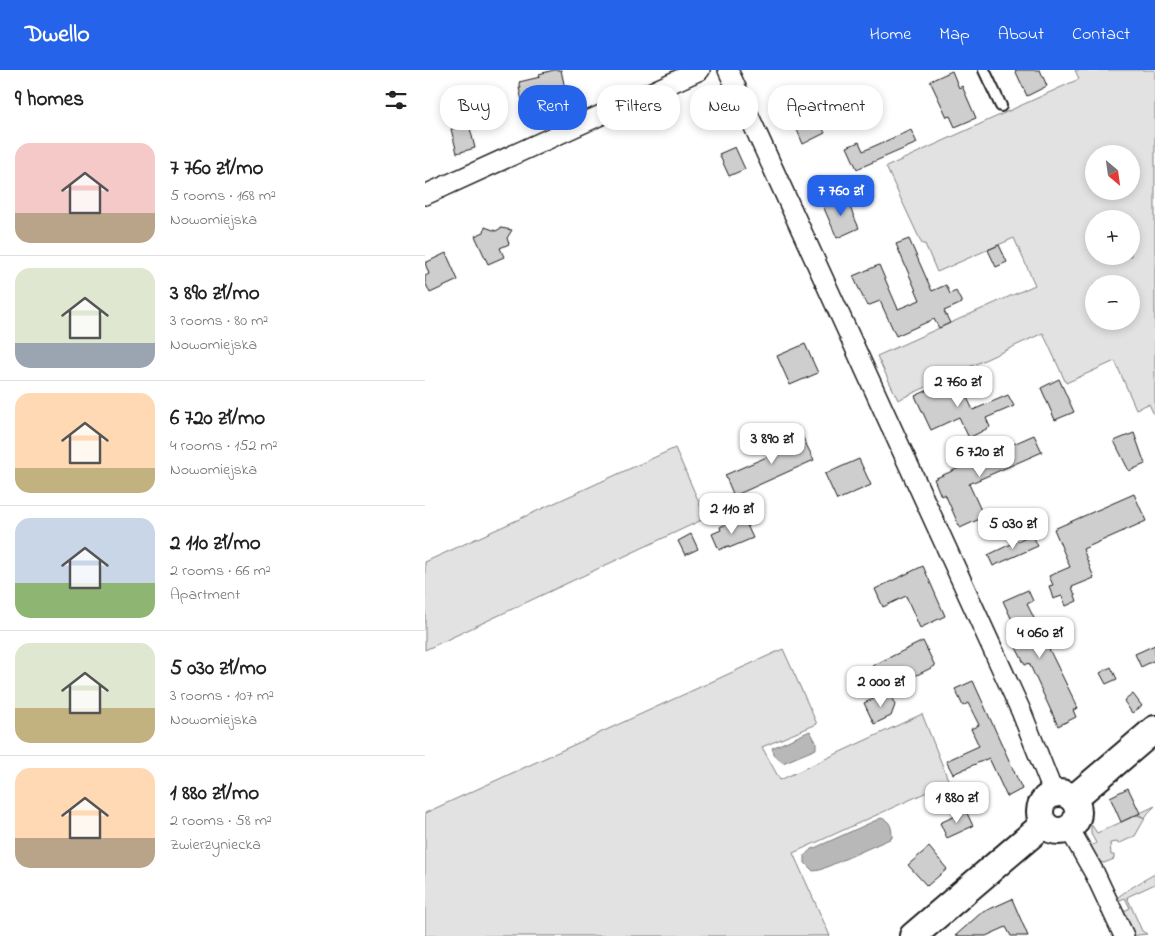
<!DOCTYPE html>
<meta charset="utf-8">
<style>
body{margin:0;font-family:"Indie Flower",sans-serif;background:#f2f2f2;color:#222;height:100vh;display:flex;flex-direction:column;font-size:19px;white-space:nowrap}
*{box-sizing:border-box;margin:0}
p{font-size:16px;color:#767676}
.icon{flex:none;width:28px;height:28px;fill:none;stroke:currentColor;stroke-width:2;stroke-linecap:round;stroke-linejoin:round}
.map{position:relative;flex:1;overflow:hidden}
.drawer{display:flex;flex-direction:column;background:#fff;width:425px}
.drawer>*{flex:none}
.guide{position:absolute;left:15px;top:15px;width:475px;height:45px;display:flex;gap:10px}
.needle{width:32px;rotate:151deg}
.tools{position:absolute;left:660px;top:75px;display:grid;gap:10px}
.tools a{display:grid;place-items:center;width:55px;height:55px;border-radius:50%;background:#fff;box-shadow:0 2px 8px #0003;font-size:25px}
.price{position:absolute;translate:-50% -42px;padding:0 11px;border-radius:10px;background:#fff;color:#222;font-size:16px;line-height:32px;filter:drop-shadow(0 1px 2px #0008)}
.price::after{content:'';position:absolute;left:50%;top:30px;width:15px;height:11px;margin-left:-8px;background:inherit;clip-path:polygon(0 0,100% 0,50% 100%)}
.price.current{background:#2563eb;color:#fff}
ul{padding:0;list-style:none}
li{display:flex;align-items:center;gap:15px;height:125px;padding:0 15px}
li+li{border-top:1px solid #e0e0e0}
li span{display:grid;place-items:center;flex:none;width:140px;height:100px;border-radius:15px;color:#555}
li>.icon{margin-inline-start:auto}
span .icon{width:60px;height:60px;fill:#fffc;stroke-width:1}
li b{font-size:21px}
h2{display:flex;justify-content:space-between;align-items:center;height:60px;padding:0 15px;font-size:21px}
.pill{padding:0 18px;border-radius:20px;background:#fff;box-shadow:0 2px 8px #0003;font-size:18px;line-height:45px}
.pill.current{background:#2563eb;color:#fff}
header{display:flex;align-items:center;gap:30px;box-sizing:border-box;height:70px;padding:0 25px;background:#2563eb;color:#fff}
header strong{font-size:24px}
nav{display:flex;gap:28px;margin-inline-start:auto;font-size:18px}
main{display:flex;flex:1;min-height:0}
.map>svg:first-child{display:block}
.green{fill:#e2e2e2;stroke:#7f7f7f;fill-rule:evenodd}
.water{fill:#b8b8b8;stroke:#7a7a7a}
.building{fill:#cecece;stroke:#1c1c1c}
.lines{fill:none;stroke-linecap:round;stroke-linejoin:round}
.lane-casing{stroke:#1c1c1c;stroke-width:14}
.street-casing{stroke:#1c1c1c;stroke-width:22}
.secondary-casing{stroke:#1c1c1c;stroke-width:30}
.lane{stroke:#fff;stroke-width:10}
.street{stroke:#fff;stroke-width:19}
.secondary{stroke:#fff;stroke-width:26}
</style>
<header>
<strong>Dwello</strong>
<nav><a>Home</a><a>Map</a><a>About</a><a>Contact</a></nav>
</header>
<main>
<section class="drawer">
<h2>9 homes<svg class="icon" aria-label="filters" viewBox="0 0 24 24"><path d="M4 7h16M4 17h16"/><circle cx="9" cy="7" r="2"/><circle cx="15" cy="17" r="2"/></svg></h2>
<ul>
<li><span style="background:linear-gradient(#f6c9c9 70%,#b9a48a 0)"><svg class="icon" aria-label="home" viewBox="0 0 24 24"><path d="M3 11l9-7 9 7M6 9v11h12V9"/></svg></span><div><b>7 760 zł/mo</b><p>5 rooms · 168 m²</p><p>Nowomiejska</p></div></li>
<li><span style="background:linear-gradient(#dfe7d0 75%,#9aa5b1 0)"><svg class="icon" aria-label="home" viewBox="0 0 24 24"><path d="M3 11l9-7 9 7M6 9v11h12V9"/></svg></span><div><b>3 890 zł/mo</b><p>3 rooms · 80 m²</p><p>Nowomiejska</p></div></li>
<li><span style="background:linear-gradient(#ffd9b3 75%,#c2b280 0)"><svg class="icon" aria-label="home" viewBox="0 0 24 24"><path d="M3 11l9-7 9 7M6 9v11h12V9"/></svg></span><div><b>6 720 zł/mo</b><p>4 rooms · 152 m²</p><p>Nowomiejska</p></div></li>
<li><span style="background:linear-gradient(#c9d6e8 65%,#8fb573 0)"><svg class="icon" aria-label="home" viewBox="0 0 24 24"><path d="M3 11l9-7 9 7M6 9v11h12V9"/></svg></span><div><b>2 110 zł/mo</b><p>2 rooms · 66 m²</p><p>Apartment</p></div></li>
<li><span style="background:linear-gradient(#dfe7d0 65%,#c2b280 0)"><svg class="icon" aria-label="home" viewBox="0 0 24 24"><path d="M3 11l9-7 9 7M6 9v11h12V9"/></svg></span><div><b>5 030 zł/mo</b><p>3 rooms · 107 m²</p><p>Nowomiejska</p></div></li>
<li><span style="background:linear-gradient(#ffd9b3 70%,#b9a48a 0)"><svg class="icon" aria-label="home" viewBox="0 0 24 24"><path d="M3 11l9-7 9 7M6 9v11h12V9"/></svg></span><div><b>1 880 zł/mo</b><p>2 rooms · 58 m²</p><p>Zwierzyniecka</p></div></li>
</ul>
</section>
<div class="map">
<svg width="730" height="866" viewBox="0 0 730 866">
<rect width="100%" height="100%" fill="#fff"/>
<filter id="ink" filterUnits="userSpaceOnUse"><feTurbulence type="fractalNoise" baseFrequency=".02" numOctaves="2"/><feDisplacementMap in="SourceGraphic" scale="10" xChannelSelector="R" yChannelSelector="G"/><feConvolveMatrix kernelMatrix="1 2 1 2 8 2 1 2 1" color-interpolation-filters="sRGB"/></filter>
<g filter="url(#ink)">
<g class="green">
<path d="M650,0H730V347L724,334L711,339L690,291L641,313L618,263L473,330L452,286L610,215L589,168L512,202L500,174H497L461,97L654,9ZM669,84H706V121H669ZM669,149H706V186H669ZM669,214H706V251H669Z"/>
<path d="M250,378L281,448L0,580V492Z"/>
<path d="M358,579L392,654L337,677L355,710L497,644L524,712L368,783L405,866H0V743Z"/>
<path d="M730,736L723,743L710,766L693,774L692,772L685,773L686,785H689V789L679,793L671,791L664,777L671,773L666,764V754L672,763L712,745L720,748L713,744Z"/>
<path d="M730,804V814L702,827L717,861L722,864L705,866L695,843L705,838L700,828L690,832L689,831C693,825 722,808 730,804Z"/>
</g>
<g class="water">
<path d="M385,661L391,672V679L358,693L350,686L347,678Z"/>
<path d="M456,748C466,751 467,758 467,768L395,800L388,801L380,793V785L385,780Z"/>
</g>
<g class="building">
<path d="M129,0H136L141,23L117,36L99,39L94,18H96L94,12L115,7L114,4Z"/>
<path d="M590,0H615L622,16L602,26Z"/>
<path d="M527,1L534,18L537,16L551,48L530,57L525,46L522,47L505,11Z"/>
<path d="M388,38L390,42H420L396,55L400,63L378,74L367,48Z"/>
<path d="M44,54L50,78L32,83L26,59Z"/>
<path d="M486,60L492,73L432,99L422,77L434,72L438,81Z"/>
<path d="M310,77L320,99L304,106L294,84Z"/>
<path d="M420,126L434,158L412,168L398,136Z"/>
<path d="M60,157L71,161L76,158L87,160L82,168L84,174L75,178L79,187L63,194L50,166L59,162Z"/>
<path d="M484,169L507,221L521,215L525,224L531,221L537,233L519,241L525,253L514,258L509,249L471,266L455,231L442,236L428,206L454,195L473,239L495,230L471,174Z"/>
<path d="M574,175L582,192L571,197L563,180Z"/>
<path d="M21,183L33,210L5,223L0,212V206L4,204L0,193Z"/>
<path d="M380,274L393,303L365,315L352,286Z"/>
<path d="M532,307L548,340L583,325L589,336L561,348L565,357L544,368L534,347L506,360L490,326Z"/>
<path d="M634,309L649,342L630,350L616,318Z"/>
<path d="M372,356L389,390L309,426L300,405L367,376L360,361Z"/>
<path d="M709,363L720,394L704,401L689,371Z"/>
<path d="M609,365L617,382L544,414L559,447L535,458L520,424L516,426L509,409Z"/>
<path d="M434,389L446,415L412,430L400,404Z"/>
<path d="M709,424L721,451L658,479L669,508L647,517L652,531L641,536L637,526L628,529L624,516L628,515L624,506L645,497L629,459Z"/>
<path d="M315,448L318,454L321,453L328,468L304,478L303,476L294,480L287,464L296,460L295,457Z"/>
<path d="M266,464L273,479L260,485L253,471Z"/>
<path d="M607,464L613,476L568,496L563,485Z"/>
<path d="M498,496L520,546L495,558L481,526L458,537L450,519Z"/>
<path d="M603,520L608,531L602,534L653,638L648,640L651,647L633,656L604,593L600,595L586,568L594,565L578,531Z"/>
<path d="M498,571L510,596L460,621L447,596Z"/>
<path d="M730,575V590L716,597L710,584Z"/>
<path d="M686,597L692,609L681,614L675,603Z"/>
<path d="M548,611L597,719L582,727L564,688L528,704L521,691L554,676L546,659L554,655L543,633L538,636L530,619Z"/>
<path d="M464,622L470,635L466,646L449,654L439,633Z"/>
<path d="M708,624L717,636L707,643L699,631Z"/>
<path d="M703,718L715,743L696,752L685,727Z"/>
<path d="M541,741L548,756L522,768L515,753Z"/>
<path d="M504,777L522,799L502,816L483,795Z"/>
<path d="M587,829L603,866H586L581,857L561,866H530L556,843Z"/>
</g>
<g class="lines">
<g class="lane-casing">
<path id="lane" d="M559,0L576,36"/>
</g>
<g class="street-casing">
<g id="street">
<path d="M303,0L596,641L629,724"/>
<path d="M0,125L275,0"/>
<path d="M644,758L670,804L699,866"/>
</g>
</g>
<g class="secondary-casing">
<g id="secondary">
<circle cx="634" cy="742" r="19"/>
<path d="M648,729L730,659"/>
<path d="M488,866L619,754"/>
</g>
</g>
<use href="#lane" class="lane"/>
<use href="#street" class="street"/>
<use href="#secondary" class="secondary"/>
</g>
</g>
</svg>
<div class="tools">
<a><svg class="needle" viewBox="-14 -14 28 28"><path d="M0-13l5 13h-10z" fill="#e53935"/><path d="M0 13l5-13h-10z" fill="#767676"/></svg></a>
<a>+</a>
<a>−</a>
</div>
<b class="price current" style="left:416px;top:147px">7 760 zł</b>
<b class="price" style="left:533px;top:338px">2 760 zł</b>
<b class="price" style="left:347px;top:395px">3 890 zł</b>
<b class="price" style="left:555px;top:408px">6 720 zł</b>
<b class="price" style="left:307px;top:465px">2 110 zł</b>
<b class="price" style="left:588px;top:480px">5 030 zł</b>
<b class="price" style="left:615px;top:589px">4 060 zł</b>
<b class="price" style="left:456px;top:638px">2 000 zł</b>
<b class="price" style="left:532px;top:754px">1 880 zł</b>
<div class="guide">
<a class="pill">Buy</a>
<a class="pill current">Rent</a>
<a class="pill">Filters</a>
<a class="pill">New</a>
<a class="pill">Apartment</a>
</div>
</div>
</main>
